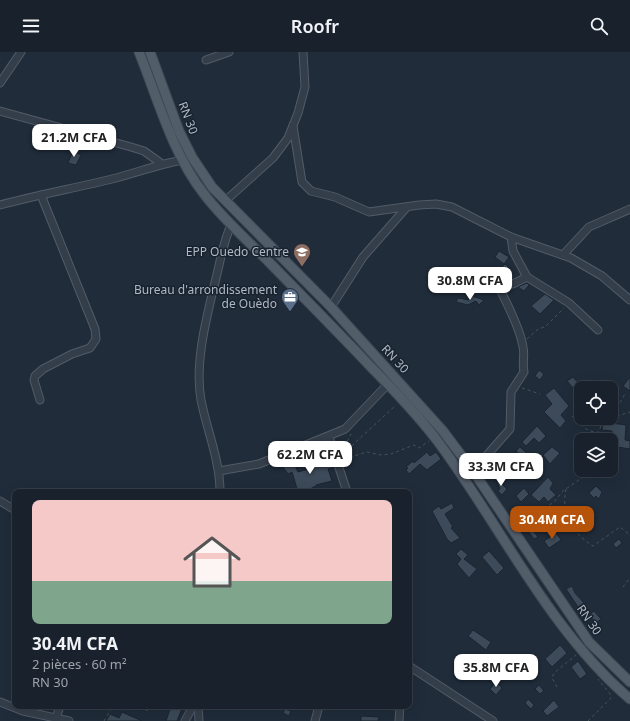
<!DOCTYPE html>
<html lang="fr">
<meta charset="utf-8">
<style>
body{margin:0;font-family:"Noto Sans",sans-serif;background:#212934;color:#f1f3f6;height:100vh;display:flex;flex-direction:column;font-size:15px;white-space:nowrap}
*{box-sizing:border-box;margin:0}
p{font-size:13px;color:#9fa3a9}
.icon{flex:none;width:22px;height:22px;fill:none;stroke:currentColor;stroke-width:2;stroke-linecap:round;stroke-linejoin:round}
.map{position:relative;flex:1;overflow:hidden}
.panel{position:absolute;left:12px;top:437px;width:400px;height:220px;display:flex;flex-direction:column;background:#18212c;border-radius:8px;box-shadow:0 4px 16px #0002,0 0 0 1px #363e48}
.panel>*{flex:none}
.tools{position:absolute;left:574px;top:329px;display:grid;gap:8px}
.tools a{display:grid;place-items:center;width:44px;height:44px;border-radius:8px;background:#18212c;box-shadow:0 4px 16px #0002,0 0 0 1px #363e48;font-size:20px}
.price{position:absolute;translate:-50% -34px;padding:0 9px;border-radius:8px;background:#fff;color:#222;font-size:13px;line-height:26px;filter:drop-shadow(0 1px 2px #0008)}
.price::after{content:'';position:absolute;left:50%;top:24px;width:12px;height:9px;margin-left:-6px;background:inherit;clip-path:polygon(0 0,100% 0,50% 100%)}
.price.on{background:#b45309;color:#fff}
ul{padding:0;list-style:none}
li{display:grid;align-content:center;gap:8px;height:212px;padding:0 20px}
li span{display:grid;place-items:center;height:124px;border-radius:8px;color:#555}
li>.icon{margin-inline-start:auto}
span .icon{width:72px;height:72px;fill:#fffc;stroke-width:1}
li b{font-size:17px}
header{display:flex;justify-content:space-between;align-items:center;height:52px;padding:0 20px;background:#18212c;font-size:18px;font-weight:600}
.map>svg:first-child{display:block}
.building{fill:#3c4a59;stroke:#1b2531}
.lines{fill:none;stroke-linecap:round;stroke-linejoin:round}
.minor-casing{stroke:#525b68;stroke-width:9}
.major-casing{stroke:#3d4753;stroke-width:11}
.path{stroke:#405658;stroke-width:1;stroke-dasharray:3 3;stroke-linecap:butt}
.minor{stroke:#343e4a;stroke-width:7}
.major{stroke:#525d6a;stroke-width:9}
.labels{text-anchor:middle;stroke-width:3;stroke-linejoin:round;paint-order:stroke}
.street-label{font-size:12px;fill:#afb8c6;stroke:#19232f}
.poi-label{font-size:12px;fill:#afb8c6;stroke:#19232f;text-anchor:end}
</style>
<header><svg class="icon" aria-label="menu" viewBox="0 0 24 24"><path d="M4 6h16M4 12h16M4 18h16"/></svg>Roofr<svg class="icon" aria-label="search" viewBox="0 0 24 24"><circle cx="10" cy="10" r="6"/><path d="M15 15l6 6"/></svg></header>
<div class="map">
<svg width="630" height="669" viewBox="0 0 630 669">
<rect width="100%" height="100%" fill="#202c3a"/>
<g class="building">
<path d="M73,99L81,103L76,113L68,111Z"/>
<path d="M499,199L509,205L504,212L495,205Z"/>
<path d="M505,212L510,217L505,222L500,217Z"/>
<path d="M470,228L476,233L472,237L467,232Z"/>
<path d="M527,231L529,233L524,239L518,235Z"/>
<path d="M545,242L554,248L540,262L531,254Z"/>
<path d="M469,243L484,248L479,253L476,249L468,253L456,250L458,246L469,248L471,245Z"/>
<path d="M539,318L544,322L540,328L535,324Z"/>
<path d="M573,325L579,332L573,336L567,329Z"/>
<path d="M630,325V339L623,334Z"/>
<path d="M554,336L569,354L561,363L566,369L560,376L544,360L552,352L545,343Z"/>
<path d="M603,370L626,373L625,388L630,389V397L611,394L612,379L602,378Z"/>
<path d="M537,374L546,384L539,391L534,386L526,394L522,390Z"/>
<path d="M520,395L531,405L527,409L516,399Z"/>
<path d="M552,395L560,401L550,412L543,403Z"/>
<path d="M581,396V410L574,403Z"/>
<path d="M427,400L430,404L436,400L441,407L427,418L420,412L409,422L406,418L408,416L406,415L413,409L414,411Z"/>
<path d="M316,404L320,414L332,409L334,415L328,417L332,429L316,433V434L308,438L298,440L292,420L288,422L282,414L293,409L298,420L312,416L308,408Z"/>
<path d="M522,407L526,411L521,417L517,413Z"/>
<path d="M494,424L507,437L502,443L498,439L500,437Z"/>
<path d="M548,425L553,431L550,437L556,443L548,450L544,445L539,450L531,443Z"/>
<path d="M596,434L602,440L599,447L596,444L594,446L589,441Z"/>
<path d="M524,436L529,442L521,450L516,444Z"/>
<path d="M452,451L454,456L445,462L453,475L451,476L460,486L451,491L447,487L432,459L439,454L441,457Z"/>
<path d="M531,476L538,485L534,487L527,478Z"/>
<path d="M556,481L561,488L549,496L544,489Z"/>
<path d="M619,487L622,491L616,496L613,492Z"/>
<path d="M461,497L468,503L464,507L477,517L469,526L457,512L461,507L456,502Z"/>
<path d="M489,499L504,516L497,523L482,505Z"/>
<path d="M572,534L575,541L584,551L578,555L566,537Z"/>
<path d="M594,559L601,567L596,571L589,563Z"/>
<path d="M473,578L491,590L486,598L468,584Z"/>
<path d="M560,593L567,601L552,615L545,607Z"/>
<path d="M578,609L587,622L580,627L571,615Z"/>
<path d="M496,630L502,636L496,643L490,637Z"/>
<path d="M539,633L544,639L540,642L535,637Z"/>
<path d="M528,647L534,653L531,657L525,651Z"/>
<path d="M554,648L559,655L547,664L543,659Z"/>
<path d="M133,654H150L148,660Z"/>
<path d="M171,654H183L177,669H166Z"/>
<path d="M285,657L291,659L289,664L283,661Z"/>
<path d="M122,660L142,669H106L110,662L119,666Z"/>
<path d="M361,664L379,665L378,669H361Z"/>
</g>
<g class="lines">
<g class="minor-casing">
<g id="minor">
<path d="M206,8L229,0"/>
<path d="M0,31L21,0"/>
<path d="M0,59L131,95L144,99L162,112"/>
<path d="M293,74L302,130L311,139L335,145L369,160L419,153L436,152L452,155L511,185L571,206L602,224L630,248"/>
<path d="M225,149L273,106L288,86L298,61L305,35L303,0"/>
<path d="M0,153C37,143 75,136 112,127C136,121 159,112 183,108"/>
<path d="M511,185L513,199L527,225L569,251L598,278"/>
<path d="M563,203L589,175L630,157"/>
<path d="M331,255L363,205L406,156"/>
<path d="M40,348L34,328L35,324L43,317L72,302L90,296L96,287L95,277L41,143"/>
<path d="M329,385L347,440"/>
<path d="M219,419L259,412L345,377L388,332"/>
<path d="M473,419L510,377L511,340L524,320C522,311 525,303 523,295C520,276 506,249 497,232H513L527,225"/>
<path d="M220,440C220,408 207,379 201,348C194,309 208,260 217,222C221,205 224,188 231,173"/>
<path d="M0,449L15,458"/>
<path d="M409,614L493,669"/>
<path d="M0,650L23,659L69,669"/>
<path d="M198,654L199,669"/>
<path d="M56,666L60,654"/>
<path d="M185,669L193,654"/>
<path d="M315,669L319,654"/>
<path d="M399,669L400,654"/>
</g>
</g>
<g class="major-casing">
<g id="major">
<path d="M139,0C158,47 172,101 204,142C223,167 247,188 269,210C303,245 337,279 370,314C393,337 416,361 436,387C500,472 548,577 630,647"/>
<path d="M150,0L179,79L192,105L212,135L331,255L443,379L473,419L589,590L630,630"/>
</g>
</g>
<g class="path">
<path d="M527,287L537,278L546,274L564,256"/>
<path d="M522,336L540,342"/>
<path d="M611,342V339"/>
<path d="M611,358L618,354L625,342"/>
<path d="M572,364L586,377L596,381L599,379L604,366"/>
<path d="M605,366H609"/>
<path d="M611,366L630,360"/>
<path d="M342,400L351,382"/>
<path d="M343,402L396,353"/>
<path d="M344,407L367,400L381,403L391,402L414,393L419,396L429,389"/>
<path d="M566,437C561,462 571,480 593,494L620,475L630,483"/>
<path d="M522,476L542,458L554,450L563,439L583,425"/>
<path d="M623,535L630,526"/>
<path d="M557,635L552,626L554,621L576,603"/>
<path d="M239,654L253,657L264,654"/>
<path d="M104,669L113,654"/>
<path d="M588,669L611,646L610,642L598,627"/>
</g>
<use href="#minor" class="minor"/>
<use href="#major" class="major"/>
</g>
<defs>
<g id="school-pin" transform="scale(0.9)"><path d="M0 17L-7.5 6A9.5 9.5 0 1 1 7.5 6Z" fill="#8d6e63" stroke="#19232f"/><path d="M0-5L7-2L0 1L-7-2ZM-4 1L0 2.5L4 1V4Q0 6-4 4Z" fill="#fff"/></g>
<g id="office-pin" transform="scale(0.9)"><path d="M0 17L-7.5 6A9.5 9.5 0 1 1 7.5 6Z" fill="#5c6f8a" stroke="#19232f"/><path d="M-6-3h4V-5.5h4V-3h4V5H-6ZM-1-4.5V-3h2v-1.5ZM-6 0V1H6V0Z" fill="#fff"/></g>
</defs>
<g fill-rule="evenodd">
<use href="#school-pin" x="302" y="200"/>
<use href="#office-pin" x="290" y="245"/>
</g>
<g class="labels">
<g class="street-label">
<text transform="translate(188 66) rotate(69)" y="4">RN 30</text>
<text transform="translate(395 307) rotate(47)" y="4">RN 30</text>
<text transform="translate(589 568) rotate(55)" y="4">RN 30</text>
</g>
<g class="poi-label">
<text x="289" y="204">EPP Ouedo Centre</text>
<text x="277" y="242">Bureau d'arrondissement<tspan x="277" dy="14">de Ouèdo</tspan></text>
</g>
</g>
</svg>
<div class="tools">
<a><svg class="icon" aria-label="locate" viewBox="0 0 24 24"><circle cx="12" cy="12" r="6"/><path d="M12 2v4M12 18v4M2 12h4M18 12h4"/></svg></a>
<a><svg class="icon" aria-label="layers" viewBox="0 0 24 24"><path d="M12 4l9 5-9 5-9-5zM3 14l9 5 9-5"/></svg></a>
</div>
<b class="price" style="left:74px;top:106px">21.2M CFA</b>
<b class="price" style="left:470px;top:249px">30.8M CFA</b>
<b class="price" style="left:310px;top:423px">62.2M CFA</b>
<b class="price" style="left:501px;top:435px">33.3M CFA</b>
<b class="price on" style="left:552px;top:488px">30.4M CFA</b>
<b class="price" style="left:496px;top:636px">35.8M CFA</b>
<section class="panel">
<ul>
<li><span style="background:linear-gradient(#f6c9c9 65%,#7fa58c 0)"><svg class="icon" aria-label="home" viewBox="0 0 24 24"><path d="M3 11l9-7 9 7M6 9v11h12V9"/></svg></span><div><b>30.4M CFA</b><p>2 pièces · 60 m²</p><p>RN 30</p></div></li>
</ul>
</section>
</div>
